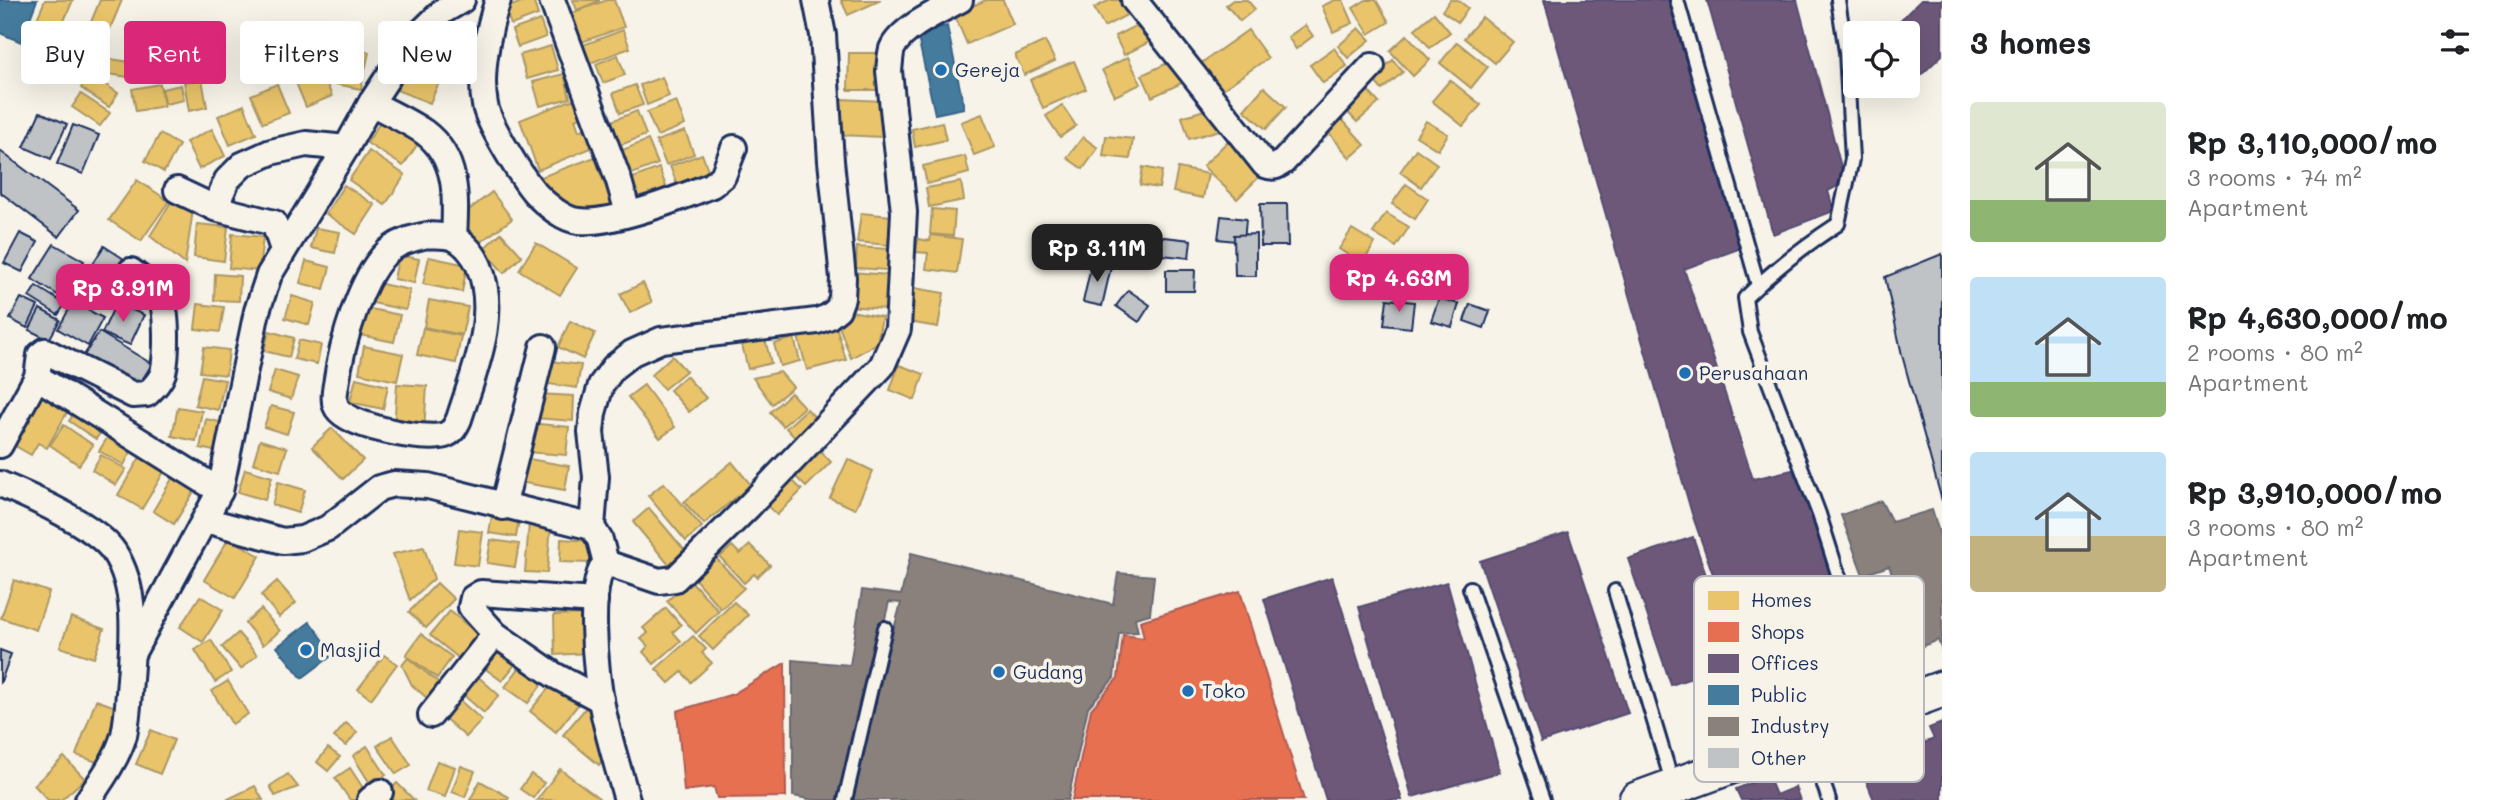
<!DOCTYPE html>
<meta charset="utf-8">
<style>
body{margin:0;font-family:Mali,sans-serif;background:#f6f6f6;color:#202124;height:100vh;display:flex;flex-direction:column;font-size:26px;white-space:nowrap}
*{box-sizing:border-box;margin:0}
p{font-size:23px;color:#757577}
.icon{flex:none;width:38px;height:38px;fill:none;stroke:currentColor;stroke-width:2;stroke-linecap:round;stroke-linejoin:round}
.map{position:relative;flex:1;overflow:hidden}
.drawer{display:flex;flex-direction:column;background:#fff;width:560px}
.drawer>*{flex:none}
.top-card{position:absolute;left:21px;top:21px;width:665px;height:63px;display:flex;gap:14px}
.tools{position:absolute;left:1843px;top:21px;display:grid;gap:14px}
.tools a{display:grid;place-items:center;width:77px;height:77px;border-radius:7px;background:#fff;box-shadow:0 7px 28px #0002;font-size:35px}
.price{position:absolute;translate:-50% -60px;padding:0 16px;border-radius:14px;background:#db2777;color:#fff;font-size:23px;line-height:46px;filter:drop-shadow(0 2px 4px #0008)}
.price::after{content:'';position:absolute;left:50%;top:42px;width:21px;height:16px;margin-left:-10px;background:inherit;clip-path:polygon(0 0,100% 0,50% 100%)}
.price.active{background:#222;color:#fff}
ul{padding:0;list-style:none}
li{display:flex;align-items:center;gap:21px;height:175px;padding:0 28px}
li span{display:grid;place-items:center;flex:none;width:196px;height:140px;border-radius:7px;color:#555}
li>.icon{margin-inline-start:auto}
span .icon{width:84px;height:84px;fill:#fffc;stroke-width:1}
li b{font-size:30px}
h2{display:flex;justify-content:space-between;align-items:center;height:84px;padding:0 28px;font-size:30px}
.tag{padding:0 24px;border-radius:7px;background:#fff;box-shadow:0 7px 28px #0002;font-size:24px;line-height:63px}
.tag.active{background:#db2777;color:#fff}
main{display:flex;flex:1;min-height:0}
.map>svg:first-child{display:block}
.homes{fill:#e9c46a;stroke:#ab9766;stroke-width:2}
.shops{fill:#e76f51;stroke:#aa5c55;stroke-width:2}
.offices{fill:#6d597a;stroke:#544c72;stroke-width:2}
.public{fill:#457b9d;stroke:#38648a;stroke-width:2}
.industry{fill:#8a817c;stroke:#696873;stroke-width:2}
.building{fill:#c0c3c5;stroke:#1b2f5e;stroke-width:2}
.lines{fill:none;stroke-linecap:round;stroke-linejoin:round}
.service-casing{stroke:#1b2f5e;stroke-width:18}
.minor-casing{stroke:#1b2f5e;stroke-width:30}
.secondary-casing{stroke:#1b2f5e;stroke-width:40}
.service{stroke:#f7f3e8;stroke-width:12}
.minor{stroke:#f7f3e8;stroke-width:24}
.secondary{stroke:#f7f3e8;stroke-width:35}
.poi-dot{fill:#1f6fb2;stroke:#f7f3e8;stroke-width:2.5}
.labels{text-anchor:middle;stroke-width:7;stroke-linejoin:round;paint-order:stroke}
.poi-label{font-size:19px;fill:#1b2f5e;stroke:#f7f3e8;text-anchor:start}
.key{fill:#f7f3e8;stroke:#b5b8bf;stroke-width:2}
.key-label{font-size:19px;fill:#1b2f5e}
</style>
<main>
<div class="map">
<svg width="1942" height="800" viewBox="0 0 1942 800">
<rect width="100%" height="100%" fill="#f7f3e8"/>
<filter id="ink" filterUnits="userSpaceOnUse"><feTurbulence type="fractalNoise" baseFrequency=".0143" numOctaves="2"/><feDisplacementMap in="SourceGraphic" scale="14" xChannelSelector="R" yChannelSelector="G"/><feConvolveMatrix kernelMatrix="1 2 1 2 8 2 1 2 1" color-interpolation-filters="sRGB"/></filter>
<g filter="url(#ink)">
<g class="homes">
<path d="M45,0H73L60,30L37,19Z"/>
<path d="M100,0H122L108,34L89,27Z"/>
<path d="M528,0H533L538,15L511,25L505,8Z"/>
<path d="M573,0H599V1L577,10Z"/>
<path d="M607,0H614L624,27L576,44L566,15Z"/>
<path d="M841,0H881L848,15Z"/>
<path d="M986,0H1003L1013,24L967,44L954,14Z"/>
<path d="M1110,0H1130L1136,10L1104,27L1094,8Z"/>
<path d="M1233,0H1247L1255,9L1240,21L1226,5Z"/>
<path d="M1335,0H1343L1353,23L1333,32L1322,6Z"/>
<path d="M1366,0H1376L1389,22L1369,34L1353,8Z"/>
<path d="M1450,0H1458L1468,8L1458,22L1442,11Z"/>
<path d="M1434,13L1450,32L1430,48L1415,29Z"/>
<path d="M1482,17L1513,42L1495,63L1464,38Z"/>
<path d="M540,20L546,37L518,47L512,30Z"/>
<path d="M1147,20L1157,38L1124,55L1115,36Z"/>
<path d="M1305,25L1313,36L1296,49L1288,37Z"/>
<path d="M68,28L96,43L83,64L56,48Z"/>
<path d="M1359,28L1370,40L1348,58L1338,46Z"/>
<path d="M430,29L466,43L456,67L420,52Z"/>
<path d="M623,30L630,48L585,65L578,47Z"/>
<path d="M1248,30L1268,58L1220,91L1200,64Z"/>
<path d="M1407,35L1430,60L1413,76L1390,51Z"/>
<path d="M1045,41L1055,61L1024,75L1015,55Z"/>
<path d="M1457,42L1488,67L1471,88L1440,63Z"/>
<path d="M338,46L369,52L361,89L330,83Z"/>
<path d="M551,46L558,70L527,79L520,55Z"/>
<path d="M1334,48L1347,66L1323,83L1310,65Z"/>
<path d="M849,53H882V90H848Z"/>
<path d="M618,55L625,75L603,83L596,64Z"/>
<path d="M1128,57L1141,84L1115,96L1102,70Z"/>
<path d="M104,58L131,62L129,77L101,73Z"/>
<path d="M1176,59L1186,81L1152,97L1142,75Z"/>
<path d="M1393,60L1403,72L1382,90L1372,78Z"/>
<path d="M1074,61L1086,89L1043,108L1030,80Z"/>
<path d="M404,65L440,80L430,103L394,89Z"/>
<path d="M319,67L332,96L306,107L294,78Z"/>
<path d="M90,74L118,93L109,107L81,88Z"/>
<path d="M564,74L570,98L540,106L533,82Z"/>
<path d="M662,77L669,96L647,105L640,85Z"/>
<path d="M202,79L207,107L189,111L184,82Z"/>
<path d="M1450,80L1481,105L1463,126L1432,101Z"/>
<path d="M160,84L164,106L136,111L132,89Z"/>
<path d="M277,84L289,113L263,123L251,95Z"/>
<path d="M181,85L184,100L165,104L162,89Z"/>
<path d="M635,85L643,105L620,113L613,93Z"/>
<path d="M1363,85L1379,103L1357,122L1340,104Z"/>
<path d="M1264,87L1286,107L1266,129L1244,110Z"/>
<path d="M81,94L110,113L100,126L72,107Z"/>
<path d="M574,99L581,117L575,119L579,131L588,127L596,146L538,170L520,120Z"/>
<path d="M841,99L883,101L882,137L840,135Z"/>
<path d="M676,101L685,125L657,136L647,112Z"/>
<path d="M244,105L256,134L230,145L218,116Z"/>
<path d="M1062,105L1076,126L1060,137L1046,116Z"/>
<path d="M1217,106L1223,129L1189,139L1182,117Z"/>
<path d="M637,111L646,135L618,146L609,122Z"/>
<path d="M982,114L995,147L974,155L961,122Z"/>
<path d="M1338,115L1365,145L1350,158L1324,127Z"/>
<path d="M384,116L421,139L403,166L367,143Z"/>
<path d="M1426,121L1448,134L1438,150L1416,136Z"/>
<path d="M942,122L946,140L915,147L912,129Z"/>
<path d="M212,129L225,156L199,169L186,142Z"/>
<path d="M685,131L694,154L666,165L656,141Z"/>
<path d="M160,134L179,145L164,172L145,161Z"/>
<path d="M1106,136L1133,139L1130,159L1103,156Z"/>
<path d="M1083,137L1098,148L1083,169L1067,158Z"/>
<path d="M1230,139L1263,173L1237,199L1203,166Z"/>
<path d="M648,140L658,164L629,175L620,151Z"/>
<path d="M1416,149L1437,164L1421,187L1400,172Z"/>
<path d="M369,151L405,175L385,205L349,180Z"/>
<path d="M702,154L710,175L678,187L670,166Z"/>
<path d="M965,156L969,173L927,184L923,166Z"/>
<path d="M595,157L612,205L576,217L554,206L541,177Z"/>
<path d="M1143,167L1162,171L1159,188L1140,185Z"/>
<path d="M659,168L667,189L636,201L628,180Z"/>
<path d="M1178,168L1208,174L1203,198L1173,192Z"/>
<path d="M137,180L169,201L141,241L109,220Z"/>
<path d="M961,182L964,200L929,207L926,188Z"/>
<path d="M1406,184L1428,199L1415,219L1392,204Z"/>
<path d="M344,185L375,205L356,234L326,214Z"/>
<path d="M492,192L512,219L479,243L460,217Z"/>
<path d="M171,202L193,210L185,264L150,236Z"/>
<path d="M932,209L955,211L953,236L930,234Z"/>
<path d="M861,213L891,216L888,245L857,242Z"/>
<path d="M1386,213L1409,227L1396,247L1373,233Z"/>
<path d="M197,224L228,227L224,261L194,257Z"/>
<path d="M316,228L340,232L335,253L311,248Z"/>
<path d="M1352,229L1375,243L1362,264L1339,249Z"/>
<path d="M501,233L522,256L504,273L483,249Z"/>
<path d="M232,234L263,237L259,271L229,268Z"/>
<path d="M931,235L962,239L957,273L926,269L928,253L916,252L918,239L930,241Z"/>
<path d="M536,243L577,268L560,295L519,270Z"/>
<path d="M857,247L889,249L887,270L856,268Z"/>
<path d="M399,255L419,259L414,283L394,279Z"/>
<path d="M429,257L467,265L462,292L423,284Z"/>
<path d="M306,261L330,267L324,289L300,283Z"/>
<path d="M851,272L888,275L885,309L848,306Z"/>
<path d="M215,274L240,276L239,301L214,300Z"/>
<path d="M372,282L410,290L406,310L368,302Z"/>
<path d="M643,283L652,302L630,313L620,294Z"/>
<path d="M914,288L944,293L938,327L908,322Z"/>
<path d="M292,296L315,303L309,325L285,318Z"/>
<path d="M429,300L468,307L462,335L424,327Z"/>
<path d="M198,304L224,307L220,332L195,329Z"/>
<path d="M361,307L400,315L394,342L355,334Z"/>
<path d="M846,310L882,317L877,343L851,358L836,318Z"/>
<path d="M834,319L846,360L807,370L796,329Z"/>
<path d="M570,321L595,333L583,359L558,347Z"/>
<path d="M423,328L461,336L456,363L417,355Z"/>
<path d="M269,331L294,338L289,357L264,351Z"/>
<path d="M794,338L800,361L780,366L774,344Z"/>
<path d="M765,339L771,363L748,369L742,345Z"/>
<path d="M299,340L321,345L317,364L294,359Z"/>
<path d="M364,346L403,354L397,381L359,373Z"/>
<path d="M204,347L229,350L226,375L200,372Z"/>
<path d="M672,356L686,371L664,389L651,375Z"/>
<path d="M543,360L581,365L577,388L541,383Z"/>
<path d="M899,365L924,374L915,400L890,390Z"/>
<path d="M275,370L298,377L291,399L268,392Z"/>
<path d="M780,372L793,387L772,404L753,378Z"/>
<path d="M202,376L225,380L218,410L195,405Z"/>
<path d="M686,376L706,398L689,412L670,390Z"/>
<path d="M356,378L388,386L383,409L350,402Z"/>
<path d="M397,384L427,386L424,430L394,428Z"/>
<path d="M644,385L675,427L660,438L628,397Z"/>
<path d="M39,392L69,409L47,448L38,443L31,455L10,443Z"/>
<path d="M791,393L804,407L783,426L770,412Z"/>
<path d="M538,394L574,396L573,421L536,418Z"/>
<path d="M79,406L106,424L96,439L69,421Z"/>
<path d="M271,406L294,412L287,434L264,427Z"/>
<path d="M178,407L202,411L196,441L172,436Z"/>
<path d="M807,409L820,423L799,442L786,428Z"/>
<path d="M206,419L229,424L223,453L200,448Z"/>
<path d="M529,423L569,427L566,455L526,452Z"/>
<path d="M64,425L93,445L79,465L50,445Z"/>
<path d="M332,428L363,460L343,479L312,447Z"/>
<path d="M109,435L133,448L124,465L99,451Z"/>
<path d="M260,440L287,448L280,471L253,463Z"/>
<path d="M815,446L831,462L806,487L790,471Z"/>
<path d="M143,452L168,465L142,509L118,495Z"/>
<path d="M101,455L126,469L116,485L92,470Z"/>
<path d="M523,458L569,466L565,490L519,482Z"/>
<path d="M848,459L873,471L855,509L830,498Z"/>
<path d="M732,462L751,485L704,524L684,502Z"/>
<path d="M245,469L272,477L265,500L238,492Z"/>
<path d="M786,474L802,490L777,515L761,500Z"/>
<path d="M173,477L195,490L174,524L153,511Z"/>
<path d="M278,482L305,490L298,513L272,505Z"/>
<path d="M664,483L702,527L686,541L648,496Z"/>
<path d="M649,508L686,552L670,566L633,522Z"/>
<path d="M493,510L520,514L516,537L489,533Z"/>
<path d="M529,523L551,525L547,573L525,572Z"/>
<path d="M459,529L483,532L478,566L454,563Z"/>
<path d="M229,538L260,556L235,598L204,580Z"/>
<path d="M561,539L591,541L590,563L560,562Z"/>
<path d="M491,540L519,544L515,567L487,563Z"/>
<path d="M750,545L770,565L757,577L754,574L744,583L720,557L732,546L740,554Z"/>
<path d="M424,547L434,579L410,600L393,554Z"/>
<path d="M715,557L744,588L721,609L693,577Z"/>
<path d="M14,580L49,592L36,630L1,618Z"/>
<path d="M690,580L719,611L696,633L667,601Z"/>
<path d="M277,581L296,603L279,617L261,595Z"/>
<path d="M437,583L454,599L426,628L409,612Z"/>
<path d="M200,596L223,610L203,642L180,627Z"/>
<path d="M734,602L748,615L713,650L699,636Z"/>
<path d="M666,608L681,625L673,632L681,641L654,664L643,652L648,646L641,639L648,633L643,628Z"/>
<path d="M261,609L280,631L263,645L245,623Z"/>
<path d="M450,611L479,635L460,659L430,635Z"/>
<path d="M586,614L588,653L555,655L554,615Z"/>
<path d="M71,617L104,629L94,658L60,647Z"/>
<path d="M238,633L257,655L241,669L222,647Z"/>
<path d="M421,634L452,657L437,678L406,655Z"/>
<path d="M693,636L706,649L702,653L712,663L691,682L682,672L669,683L656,669Z"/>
<path d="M211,640L231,672L215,682L195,650Z"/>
<path d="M497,641L520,658L502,681L479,664Z"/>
<path d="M384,655L397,664L371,699L358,689Z"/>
<path d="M408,658L439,683L427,698L412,685L402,665Z"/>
<path d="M523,663L545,680L528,703L505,687Z"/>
<path d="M475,674L499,695L484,713L460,692Z"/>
<path d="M556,679L582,700L556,732L530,711Z"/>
<path d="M228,681L248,714L232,724L212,691Z"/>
<path d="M458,699L482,720L466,737L442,716Z"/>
<path d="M96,700L119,708L100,763L76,755Z"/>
<path d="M590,703L611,747L599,765L563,735Z"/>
<path d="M346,723L357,732L346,746L334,737Z"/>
<path d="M151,730L174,740L160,774L136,764Z"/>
<path d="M392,736L411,765L396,774L377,746Z"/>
<path d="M367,746L386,775L371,785L353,756Z"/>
<path d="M328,748L340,757L328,771L317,762Z"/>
<path d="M64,757L85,779L61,800H48L34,785Z"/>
<path d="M437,761L455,767L445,797L426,791Z"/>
<path d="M461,766L475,771L465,797L452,792Z"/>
<path d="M350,768L369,797L363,800H350L335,778Z"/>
<path d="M560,769L599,798L598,800H537Z"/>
<path d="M288,774L298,787L275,796L270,786Z"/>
<path d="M531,774L544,783L533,798L520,789Z"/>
<path d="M480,781L509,797L508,800H470Z"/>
<path d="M397,783L414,800H381Z"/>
<path d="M255,786L263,800H227L228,799Z"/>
</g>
<g class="shops">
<path d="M1240,591L1304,800H1072L1091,709L1118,678L1123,635L1144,638L1140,621Z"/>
<path d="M785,663L786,797L717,798L714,787L684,791L677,711L733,694Z"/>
</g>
<g class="offices">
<path d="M1544,0H1668L1744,247L1684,269L1753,479L1797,469L1870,683L1765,724L1692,514Z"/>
<path d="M1707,0H1797L1845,182L1828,191L1834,211L1773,234Z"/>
<path d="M1921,0H1942V55L1918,78L1908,67V33H1887Z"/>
<path d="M1568,532L1628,713L1541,742L1480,561Z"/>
<path d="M1693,537L1736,663L1671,685L1628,559Z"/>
<path d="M1332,577L1402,800H1326L1264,599Z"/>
<path d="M1447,582L1500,772L1412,797L1359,607Z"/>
<path d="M1942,723V800H1874L1861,768L1934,739L1929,728Z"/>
<path d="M1768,776L1776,795L1795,787L1800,800H1741L1736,789Z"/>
</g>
<g class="public">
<path d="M0,0H37L21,42L0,33Z"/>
<path d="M947,26L964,108L935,114L917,33Z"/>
<path d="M310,622L334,654L302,678L277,647Z"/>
</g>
<g class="industry">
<path d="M1881,501L1892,522L1932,510L1942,542V651L1938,640L1894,657L1878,613L1904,605L1889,566L1863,575L1841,515Z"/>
<path d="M911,553L1113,604L1118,573L1154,576L1150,614L1135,618L1138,632L1119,633L1114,678L1088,707L1068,800H848L901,603L889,602L841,800H813L793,796V660L850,665L862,590L901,595Z"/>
</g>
<g class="building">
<path d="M40,112L67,124L51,159L24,147Z"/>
<path d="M73,125L99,135L83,174L57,164Z"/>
<path d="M0,151L79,210L59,237L0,192Z"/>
<path d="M1260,204H1287L1288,246H1261Z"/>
<path d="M1221,216L1246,219L1244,242L1218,239Z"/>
<path d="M20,233L38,242L22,272L4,263Z"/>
<path d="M1137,234L1191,240L1189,258L1135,252Z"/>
<path d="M1256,234V276H1235L1234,235Z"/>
<path d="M54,244L84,261L61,297L32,279Z"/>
<path d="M104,246L127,261L110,287L87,273Z"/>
<path d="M1942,254V501L1902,355L1885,277Z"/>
<path d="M1092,262L1111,267L1102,306L1083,302Z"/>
<path d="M1166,270H1195L1194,291H1166Z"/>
<path d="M36,286L65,304L58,315L29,297Z"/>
<path d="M1128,290L1150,305L1139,322L1116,306Z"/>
<path d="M21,298L38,306L27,328L10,319Z"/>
<path d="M1439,298L1459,304L1452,327L1431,321Z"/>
<path d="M1387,299L1414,302L1411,328L1384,325Z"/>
<path d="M73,302L103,318L88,346L58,329Z"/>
<path d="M116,303L144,315L130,345L102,333Z"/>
<path d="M1470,304L1490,311L1484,328L1464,321Z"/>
<path d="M40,309L60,320L49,340L29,330Z"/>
<path d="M99,332L152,364L134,393L81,360Z"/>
<path d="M0,650L11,654L0,684Z"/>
</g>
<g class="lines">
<g class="service-casing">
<g id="service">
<path d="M1677,0L1758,285"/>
<path d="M1838,0L1846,52L1852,159L1838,224C1804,246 1774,269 1745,298L1750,332L1819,514L1881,710"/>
<path d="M1470,588L1543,800"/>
<path d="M1615,591L1673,785"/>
<path d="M1809,741L1829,800"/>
<path d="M845,800L885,628"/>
</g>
</g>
<g class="minor-casing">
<g id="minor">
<path d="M498,0C488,29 479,75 485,105C488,123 522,178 535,193C545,204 564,220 579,221C611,225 680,198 712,185L723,176L734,148"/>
<path d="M552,0L619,181L628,213"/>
<path d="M1134,0L1265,165C1273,168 1276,167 1283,162L1372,66"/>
<path d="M371,103C388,112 408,121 424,132C459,158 456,199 454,238"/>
<path d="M177,190L215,208L274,223L283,250"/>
<path d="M215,208L227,180L242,165L271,152L306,144L346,148"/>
<path d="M427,235C435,236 447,235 454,238C465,243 475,256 479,266C499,317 474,371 459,419C456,426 453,432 445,435C426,442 343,426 336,406C333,399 335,391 336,385C341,347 361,271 392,248C403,240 415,238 427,235Z"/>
<path d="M37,377L40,355L45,351L133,395L147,394C153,388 160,382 163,373C167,357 168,310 160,297C153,286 141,279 131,271"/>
<path d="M0,445L37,377L220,491"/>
<path d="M0,484C29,496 97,526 114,552C140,592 132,647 129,693C128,707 127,721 124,735C118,757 101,781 88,800"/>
<path d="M503,507L543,347"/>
<path d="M205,520L283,541L302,539L328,528L379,488L394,484L428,486L592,527"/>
<path d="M606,563L659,581L675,579L749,506L882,366L898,329L904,212L889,71C890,64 890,55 892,49C901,28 941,10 960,0"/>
<path d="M606,563L600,540L592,527L596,477L591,432L593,413L601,385L614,367L632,353L661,340L817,321L828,317L838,309L842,298L843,278L831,161L823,35L816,0"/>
<path d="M606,563C586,580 596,675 601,700C607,734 618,767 627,800"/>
<path d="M595,601L481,593L473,598L471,607L495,634L554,675L601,700"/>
<path d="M133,652L220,491L257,311L269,275L346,148L371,103L411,42L443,11L462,0"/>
<path d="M431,715L495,634"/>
<path d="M370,800L380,792"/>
</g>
</g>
<g class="secondary-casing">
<path id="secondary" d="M1637,800L1942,689"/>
</g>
<use href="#service" class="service"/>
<use href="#minor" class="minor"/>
<use href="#secondary" class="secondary"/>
</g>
</g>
<g class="poi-dot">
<circle cx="941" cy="70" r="7"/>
<circle cx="1685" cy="373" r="7"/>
<circle cx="306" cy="650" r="7"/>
<circle cx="999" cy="672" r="7"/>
<circle cx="1188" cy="691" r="7"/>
</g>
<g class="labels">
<g class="poi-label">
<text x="955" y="77">Gereja</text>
<text x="1699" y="380">Perusahaan</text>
<text x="320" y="657">Masjid</text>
<text x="1013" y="679">Gudang</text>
<text x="1202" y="698">Toko</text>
</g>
</g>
<rect x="1694" y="576" width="230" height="206" rx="10" class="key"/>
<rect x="1708" y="591" width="31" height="19" fill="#e9c46a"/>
<rect x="1708" y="622" width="31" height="20" fill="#e76f51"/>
<rect x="1708" y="654" width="31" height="19" fill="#6d597a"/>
<rect x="1708" y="685" width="31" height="20" fill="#457b9d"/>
<rect x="1708" y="717" width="31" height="19" fill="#8a817c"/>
<rect x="1708" y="748" width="31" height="20" fill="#c0c3c5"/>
<g class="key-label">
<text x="1751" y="607">Homes</text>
<text x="1751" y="639">Shops</text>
<text x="1751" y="670">Offices</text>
<text x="1751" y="702">Public</text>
<text x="1751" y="733">Industry</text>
<text x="1751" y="765">Other</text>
</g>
</svg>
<div class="tools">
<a><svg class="icon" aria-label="locate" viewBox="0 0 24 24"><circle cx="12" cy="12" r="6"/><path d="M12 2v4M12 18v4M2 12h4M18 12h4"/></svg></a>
</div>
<b class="price active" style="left:1097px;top:284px">Rp 3.11M</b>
<b class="price" style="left:1399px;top:314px">Rp 4.63M</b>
<b class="price" style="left:123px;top:324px">Rp 3.91M</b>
<div class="top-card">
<a class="tag">Buy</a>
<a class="tag active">Rent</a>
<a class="tag">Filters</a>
<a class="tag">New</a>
</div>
</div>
<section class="drawer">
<h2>3 homes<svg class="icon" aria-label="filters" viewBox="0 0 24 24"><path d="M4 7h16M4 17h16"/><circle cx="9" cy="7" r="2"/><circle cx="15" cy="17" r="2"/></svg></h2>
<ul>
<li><span style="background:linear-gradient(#dfe7d0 70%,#8fb573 0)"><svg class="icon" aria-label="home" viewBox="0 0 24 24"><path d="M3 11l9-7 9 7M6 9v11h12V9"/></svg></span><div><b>Rp 3,110,000/mo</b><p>3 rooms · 74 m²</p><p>Apartment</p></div></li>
<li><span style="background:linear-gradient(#bfe0f5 75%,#8fb573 0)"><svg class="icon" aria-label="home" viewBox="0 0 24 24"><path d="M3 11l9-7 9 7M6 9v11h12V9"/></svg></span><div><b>Rp 4,630,000/mo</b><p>2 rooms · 80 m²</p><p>Apartment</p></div></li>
<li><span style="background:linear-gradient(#bfe0f5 60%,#c2b280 0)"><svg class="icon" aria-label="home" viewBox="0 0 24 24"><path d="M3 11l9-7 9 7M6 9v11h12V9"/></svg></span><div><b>Rp 3,910,000/mo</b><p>3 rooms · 80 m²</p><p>Apartment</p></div></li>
</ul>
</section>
</main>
